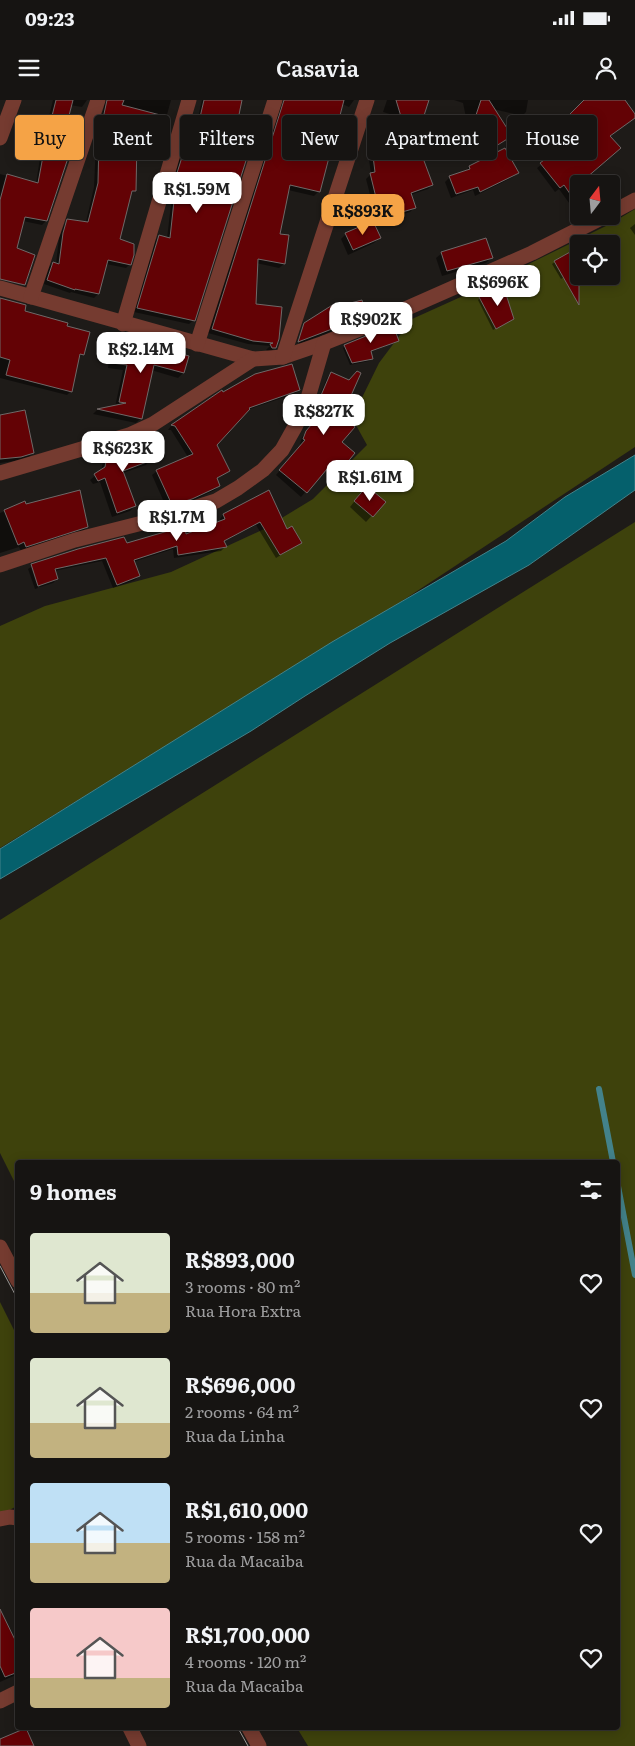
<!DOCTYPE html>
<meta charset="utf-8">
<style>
body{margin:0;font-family:Literata,serif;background:#232120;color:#f1f3f6;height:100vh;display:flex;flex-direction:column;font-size:19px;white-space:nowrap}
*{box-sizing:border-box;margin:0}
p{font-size:16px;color:#9e9e9f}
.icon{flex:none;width:28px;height:28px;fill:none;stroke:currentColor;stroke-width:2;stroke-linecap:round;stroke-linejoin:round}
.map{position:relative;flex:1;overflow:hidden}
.drawer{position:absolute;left:15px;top:1060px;width:605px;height:570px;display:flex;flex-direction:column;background:#161412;border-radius:5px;box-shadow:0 2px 12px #0003,0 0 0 1px #353332}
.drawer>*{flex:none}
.guide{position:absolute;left:15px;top:15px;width:605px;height:45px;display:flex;gap:10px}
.needle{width:32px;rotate:16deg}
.tools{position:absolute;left:570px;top:75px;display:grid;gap:10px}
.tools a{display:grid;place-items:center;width:50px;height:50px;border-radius:5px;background:#161412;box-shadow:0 2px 12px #0003,0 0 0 1px #353332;font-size:25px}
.price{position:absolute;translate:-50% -42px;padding:0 11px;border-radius:10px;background:#fff;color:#222;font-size:16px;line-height:32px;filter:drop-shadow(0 1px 2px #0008)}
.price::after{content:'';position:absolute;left:50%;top:30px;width:15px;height:11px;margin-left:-8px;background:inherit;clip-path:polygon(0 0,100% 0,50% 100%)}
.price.current{background:#f5a346;color:#111}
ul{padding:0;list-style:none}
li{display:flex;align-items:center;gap:15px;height:125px;padding:0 15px}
li span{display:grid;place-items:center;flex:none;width:140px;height:100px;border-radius:5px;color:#555}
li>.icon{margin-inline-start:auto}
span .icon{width:60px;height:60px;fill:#fffc;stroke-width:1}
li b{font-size:21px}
h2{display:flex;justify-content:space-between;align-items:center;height:60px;padding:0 15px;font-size:21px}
.chip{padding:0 18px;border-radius:5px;background:#161412;box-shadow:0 2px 12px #0003,0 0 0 1px #353332;font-size:18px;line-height:45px}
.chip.current{background:#f5a346;color:#111}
.status{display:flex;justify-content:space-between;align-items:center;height:35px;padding:0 25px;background:#161412;direction:ltr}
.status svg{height:14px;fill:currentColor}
header{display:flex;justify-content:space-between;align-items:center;height:65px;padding:0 15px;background:#161412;font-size:22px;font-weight:600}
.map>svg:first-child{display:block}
.green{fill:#3e420c;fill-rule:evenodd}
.water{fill:#05606c;stroke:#43828a}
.shadow{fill:#0007}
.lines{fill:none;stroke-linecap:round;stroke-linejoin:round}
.stream{stroke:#43828a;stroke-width:6}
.building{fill:#630205;stroke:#6f6968}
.minor{stroke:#753b30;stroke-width:15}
.tram{stroke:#9e9b99;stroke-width:1}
</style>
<div class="status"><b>09:23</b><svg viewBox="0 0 49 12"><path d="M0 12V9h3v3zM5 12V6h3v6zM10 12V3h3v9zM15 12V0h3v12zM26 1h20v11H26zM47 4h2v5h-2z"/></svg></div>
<header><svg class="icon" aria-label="menu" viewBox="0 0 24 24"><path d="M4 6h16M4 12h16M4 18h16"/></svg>Casavia<svg class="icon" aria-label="person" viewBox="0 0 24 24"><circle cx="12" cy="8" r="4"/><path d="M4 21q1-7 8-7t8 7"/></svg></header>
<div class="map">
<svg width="635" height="1646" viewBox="0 0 635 1646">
<rect width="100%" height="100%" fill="#1e1b18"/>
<g class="green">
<path d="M635,109V347L399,503L0,748V526L45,506L171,472L262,430L313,399L367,345L352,318L379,263L412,219L474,191L612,123ZM579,144H611V176H579Z"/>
<path d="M635,422V1646H308L297,1628H618V1062H18L17,1087L0,1053V820Z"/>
<path d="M0,1202L18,1238L17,1406L0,1415Z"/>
</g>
<path class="water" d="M635,355V390L529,465L390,543L305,596L251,631L0,779V749L332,542L506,441L565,397Z"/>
<g class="shadow">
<path d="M53,0H87L82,7L70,5L61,40L46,121L42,125L23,121L0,164V74L36,84L42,45Z"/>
<path d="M102,0H171L159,44L156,48L136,43L134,90L130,94L119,140L130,164L126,168L106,164L98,194L94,198L71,192L70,193L44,184L49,167L53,163L56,164L59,138L64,125L68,121L86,122L94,87L96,42L104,7Z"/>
<path d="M202,0H241L194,220L189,224L134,212L155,141L159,136L167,139L174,78L184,43L188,39L193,40Z"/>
<path d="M279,0H354L349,7L342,4L318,92L314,96L288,90L279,135L284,164L279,168L256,163L254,206L280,208L275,247L271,252H268L266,250L270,246L248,244L208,233Z"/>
<path d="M387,0H428L417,33L437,45L433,49L420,53L432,85L428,89L410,95L414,108L410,112L377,122L366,79L371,74L368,53L372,49L404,45L396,16L383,12Z"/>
<path d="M454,0H528L526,12L522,16L493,9L511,36L492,49L477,25L468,27L463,3Z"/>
<path d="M589,0H624L635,17L609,37L586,78L590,84H579V113L577,114L559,89L555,92L537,68L559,51L548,38L578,8Z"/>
<path d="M469,67L518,73L513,77L475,96L473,90L451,98L445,82L450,77L465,72Z"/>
<path d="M635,124V135L630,128Z"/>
<path d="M346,134L379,138L374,143L348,155L341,139Z"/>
<path d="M442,153L492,157L486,163L442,176L436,158Z"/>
<path d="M555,162L579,168L561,179L552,164Z"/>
<path d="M480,198L510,221L493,230L478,200Z"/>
<path d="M0,203L65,226L83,254L78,258L71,291L67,295L0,278Z"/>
<path d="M335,209L365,215L360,220L299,244L305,224Z"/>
<path d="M117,241L188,257L183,273L178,278L151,270L141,318L136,323L93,314L97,310L115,307L123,270L108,268L111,246Z"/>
<path d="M398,241L395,243L370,252L371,259L369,261L350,265L343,248L345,246Z"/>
<path d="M331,274L341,316L340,342L354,353L336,374L327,367L301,397L276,375L301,345L300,344L302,337L326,309L316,304L327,278Z"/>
<path d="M299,290L294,294L247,310L215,345L228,371L216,379L219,386L215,390L187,403L167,409L152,375L157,371L188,357L171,330H168L171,326L222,292L223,294Z"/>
<path d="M0,316L33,353L28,358L15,361L0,363Z"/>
<path d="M135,350L150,360L146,365L123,373L135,406L130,411L112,417L100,382L93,384L90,380L101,371L104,357L109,352Z"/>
<path d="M268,391L287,431L300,443L276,458L256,425L223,442L225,447L221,451L174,458L173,449L133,462L139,476L135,480L113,488L102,461L54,471L57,479L53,483L40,487L33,466L126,444L185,436L221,422L220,419L223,415Z"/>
<path d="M362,392L384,402L366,422L350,407Z"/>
<path d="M25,403L26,405L87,427L82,432L21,451L19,447L0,453V413Z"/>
<path d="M31,467L38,488L35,489L28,469Z"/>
<path d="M0,1516L18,1549V1574L0,1582Z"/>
</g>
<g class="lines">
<g class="stream">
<path d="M599,989L613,1062"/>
<path d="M618,1086L635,1175"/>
</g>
</g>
<g class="building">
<path d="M56,0H73L63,39L74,40L47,121L25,117L17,148L35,155L25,185L0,179V100L7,74L38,83L46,40Z"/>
<path d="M107,0H124L122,5L168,17L161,45L137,39L136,91H132L120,139L134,144V155L131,165L108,160L99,194L75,189V190L47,180L53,162L59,164L63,133L67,119L88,122L98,83L99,37Z"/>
<path d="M204,0H242L233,44L250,48L195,221L137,208L159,135L170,138L177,73L188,38L195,39Z"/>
<path d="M284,0H344L320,92L290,85L280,134L289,135L285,164L258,159L256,204L282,207L279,239L276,248H272L270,244L273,243L253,241L212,229Z"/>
<path d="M396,0H429L419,31L433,27L438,45L420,50L433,85L411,93L416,108L381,118L370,73L375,72L372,48L409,43Z"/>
<path d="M481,0H489L512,36L496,46L476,15Z"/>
<path d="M584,0H625L635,14V18L610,36L621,48L579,84V107L564,85L560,88L540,63L563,46L552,33L565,22L563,21Z"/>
<path d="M505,48L519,73L480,92L478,87L456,94L449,76L470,69L469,66Z"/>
<path d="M373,121L381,138L353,150L345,133Z"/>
<path d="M486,138L493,158L447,171L441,152Z"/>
<path d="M579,147V205L554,161Z"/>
<path d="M503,185L514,219L496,229L479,197Z"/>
<path d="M0,198L26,205L25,211L68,223L67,226L90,232L84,255L80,254L72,292L6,275L10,260L0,257Z"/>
<path d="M362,200L366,216L298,242L304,223L334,204L335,207Z"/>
<path d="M393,225L399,241L371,251L373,259L352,263L344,245Z"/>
<path d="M116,240L157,247L189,256L184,273L154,265L142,319L97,309L126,303L119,302L127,265L112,263Z"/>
<path d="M292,264L300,290L249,308L250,309L217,345L230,371L217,378L220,386L192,399L172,405L156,370L193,354L175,326L171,325L222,290L223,292L255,274Z"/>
<path d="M357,271L361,273L342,316L355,327L342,342L355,353L341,370L332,363L307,393L279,370L305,340L303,339L306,331L329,304L319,300L331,272L349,280Z"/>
<path d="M25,310L34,353L21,357L0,359V315Z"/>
<path d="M138,341L136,347L145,342L152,360L123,371L136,406L117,413L105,378L98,381L94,374L105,367L108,351Z"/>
<path d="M367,386L386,402L373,417L354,401Z"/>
<path d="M80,390L88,427L26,447L24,442L18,445L4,410L25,401L26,404Z"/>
<path d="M269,390L287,429L292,426L302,443L280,455L260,422L224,441L227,447L178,455L177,446L134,460L140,476L117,485L106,458L55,469L58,479L38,486L31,464L78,449L124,437L127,443L185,426L186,434L225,419L223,414Z"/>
<path d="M0,1509L18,1546V1572L5,1577L0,1566Z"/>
<path d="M26,1628L34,1646H0V1639Z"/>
</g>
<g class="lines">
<g class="minor">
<path d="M0,38L14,0"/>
<path d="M611,113L635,100"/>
<path d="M0,188L253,259L283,257L324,243L362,228L532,153L605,116"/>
<path d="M31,197L98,0"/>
<path d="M123,224L189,0"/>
<path d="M197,244L275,0"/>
<path d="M283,257L367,0"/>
<path d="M0,373L129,335L153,324L253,259"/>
<path d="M0,465L75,440L166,417L216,401L238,388L263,370L282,350L296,325L308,298L324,243"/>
<path d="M0,1147L18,1181"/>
<path d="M0,1419L10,1417L18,1418"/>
<path d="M0,1601L18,1592"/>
<path d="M130,1628L139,1646"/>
<path d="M249,1628L259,1646"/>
</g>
<g class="tram">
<path d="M0,1166L18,1200"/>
<path d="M238,1628L248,1646"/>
</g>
</g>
</svg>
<div class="tools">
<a><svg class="needle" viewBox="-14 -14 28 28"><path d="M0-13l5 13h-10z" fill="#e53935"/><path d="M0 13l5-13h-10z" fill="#9e9e9f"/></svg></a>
<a><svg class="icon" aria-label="locate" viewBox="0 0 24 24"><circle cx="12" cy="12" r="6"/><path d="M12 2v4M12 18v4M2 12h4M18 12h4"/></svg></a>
</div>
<b class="price" style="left:197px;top:114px">R$1.59M</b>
<b class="price current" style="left:363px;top:136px">R$893K</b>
<b class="price" style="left:498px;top:207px">R$696K</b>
<b class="price" style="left:371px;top:244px">R$902K</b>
<b class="price" style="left:141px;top:274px">R$2.14M</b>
<b class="price" style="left:324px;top:336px">R$827K</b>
<b class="price" style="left:123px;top:373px">R$623K</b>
<b class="price" style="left:370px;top:402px">R$1.61M</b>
<b class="price" style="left:177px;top:442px">R$1.7M</b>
<div class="guide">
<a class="chip current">Buy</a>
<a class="chip">Rent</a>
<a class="chip">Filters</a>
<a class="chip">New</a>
<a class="chip">Apartment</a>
<a class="chip">House</a>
</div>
<section class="drawer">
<h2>9 homes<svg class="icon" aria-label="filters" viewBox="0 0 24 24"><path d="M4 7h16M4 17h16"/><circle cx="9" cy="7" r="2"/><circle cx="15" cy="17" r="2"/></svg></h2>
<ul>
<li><span style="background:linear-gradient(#dfe7d0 60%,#c2b280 0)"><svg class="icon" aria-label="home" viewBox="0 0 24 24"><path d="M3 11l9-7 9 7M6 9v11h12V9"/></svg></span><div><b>R$893,000</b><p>3 rooms · 80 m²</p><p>Rua Hora Extra</p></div><svg class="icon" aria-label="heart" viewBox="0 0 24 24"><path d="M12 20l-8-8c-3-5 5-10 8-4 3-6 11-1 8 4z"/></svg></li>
<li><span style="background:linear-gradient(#dfe7d0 65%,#c2b280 0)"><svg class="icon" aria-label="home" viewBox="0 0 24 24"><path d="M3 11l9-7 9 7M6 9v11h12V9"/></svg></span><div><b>R$696,000</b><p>2 rooms · 64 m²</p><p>Rua da Linha</p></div><svg class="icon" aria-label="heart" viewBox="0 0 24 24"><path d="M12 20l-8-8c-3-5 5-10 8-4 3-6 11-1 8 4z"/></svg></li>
<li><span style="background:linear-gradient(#bfe0f5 60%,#c2b280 0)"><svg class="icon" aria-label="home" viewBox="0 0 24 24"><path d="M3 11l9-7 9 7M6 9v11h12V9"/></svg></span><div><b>R$1,610,000</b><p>5 rooms · 158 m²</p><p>Rua da Macaiba</p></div><svg class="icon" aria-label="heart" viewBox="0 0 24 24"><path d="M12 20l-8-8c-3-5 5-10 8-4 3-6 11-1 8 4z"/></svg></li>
<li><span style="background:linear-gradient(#f6c9c9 70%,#c2b280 0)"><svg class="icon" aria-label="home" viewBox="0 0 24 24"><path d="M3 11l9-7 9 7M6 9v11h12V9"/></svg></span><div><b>R$1,700,000</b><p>4 rooms · 120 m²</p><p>Rua da Macaiba</p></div><svg class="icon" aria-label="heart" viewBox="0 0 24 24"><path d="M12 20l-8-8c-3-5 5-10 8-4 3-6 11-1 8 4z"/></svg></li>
</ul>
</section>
</div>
